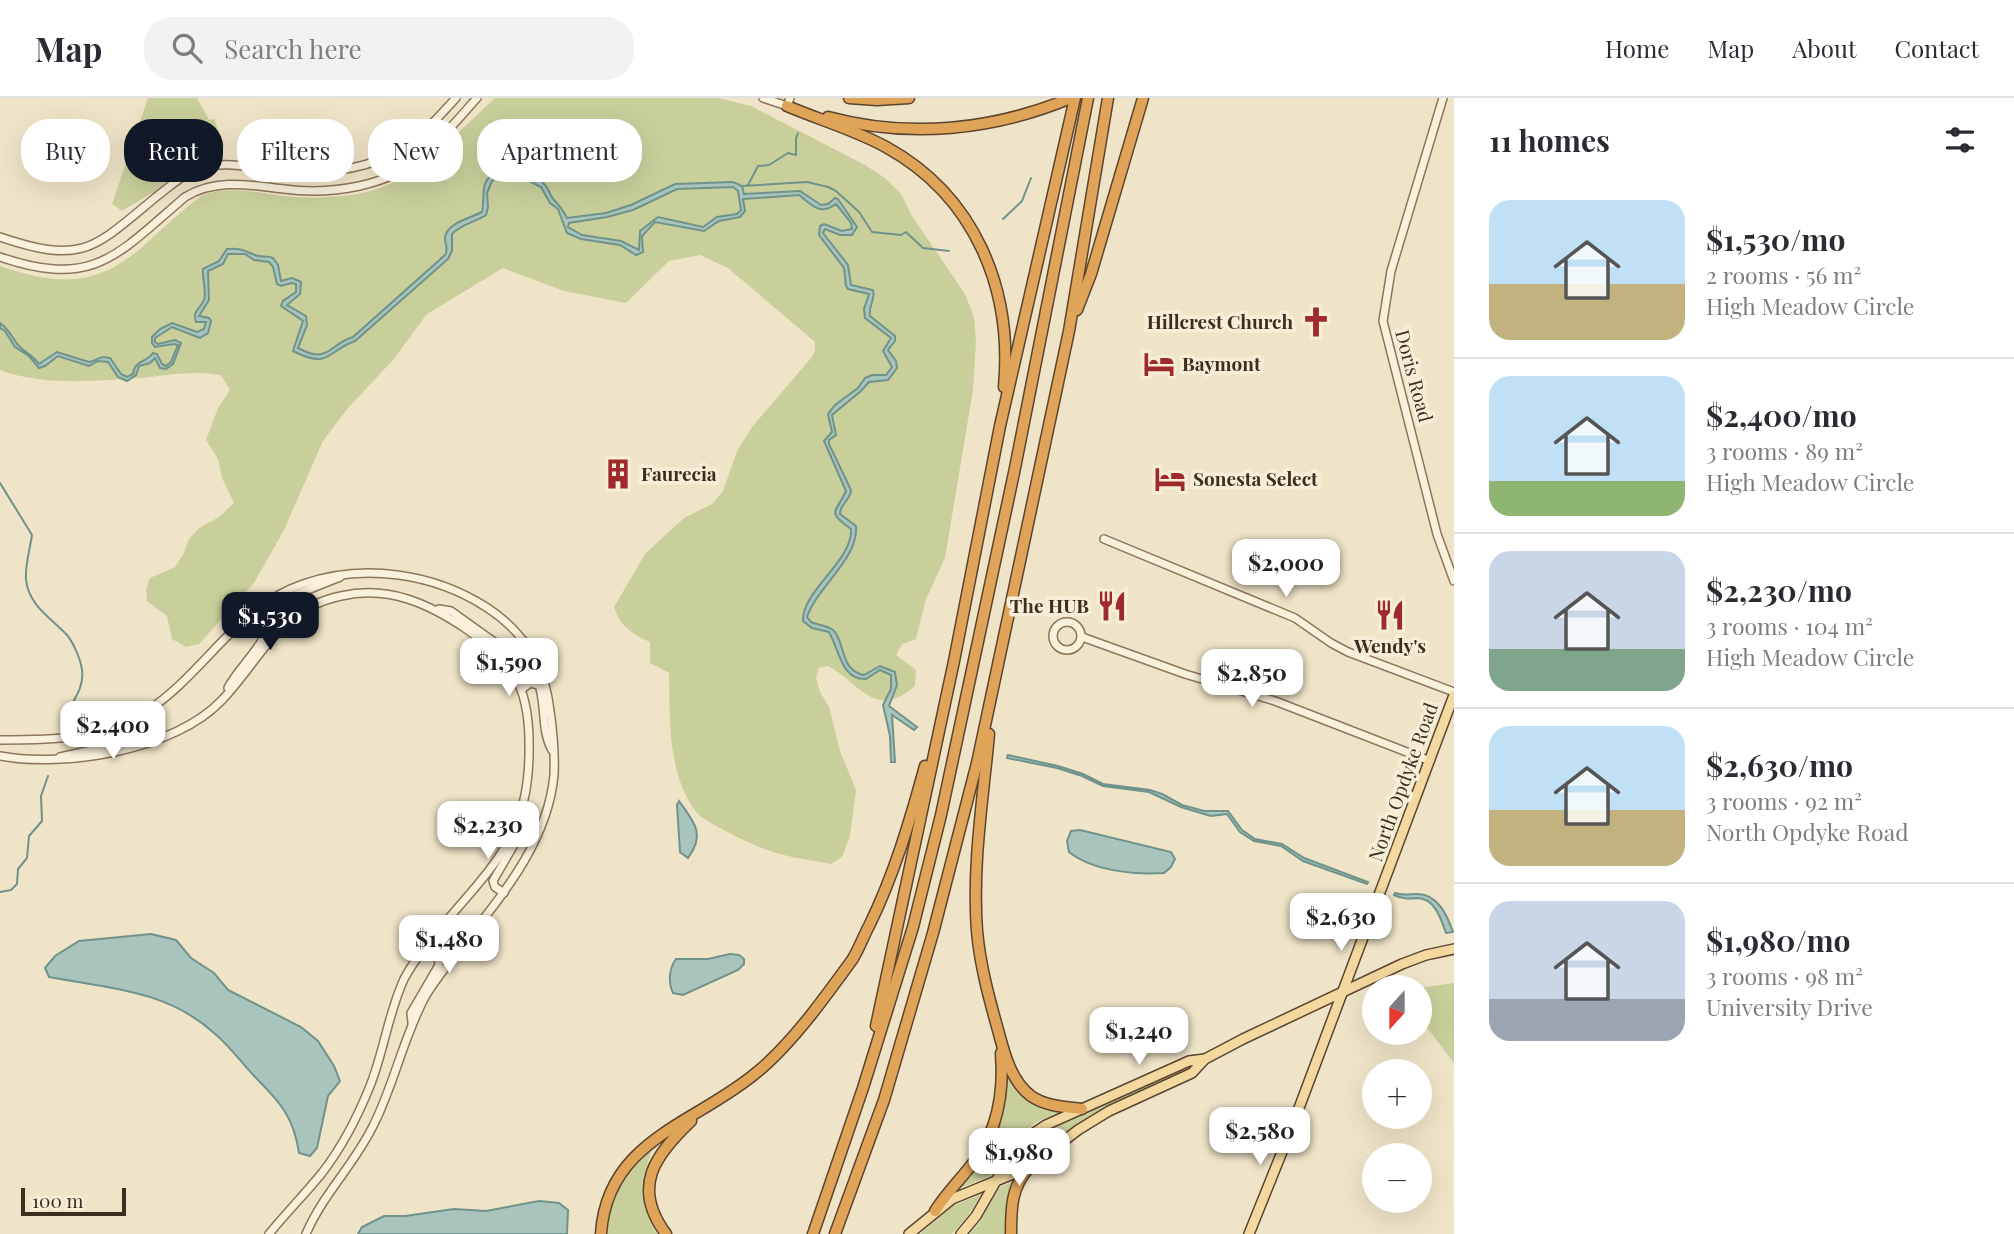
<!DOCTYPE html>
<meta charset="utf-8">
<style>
body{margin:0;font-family:"Playfair Display",serif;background:#f2f2f3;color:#2b2b33;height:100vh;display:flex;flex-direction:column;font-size:26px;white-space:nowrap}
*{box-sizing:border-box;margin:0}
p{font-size:23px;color:#7c7c81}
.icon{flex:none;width:38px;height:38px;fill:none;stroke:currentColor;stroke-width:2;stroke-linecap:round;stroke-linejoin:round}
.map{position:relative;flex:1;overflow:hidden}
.drawer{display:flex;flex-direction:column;background:#fff;width:560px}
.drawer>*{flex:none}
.hud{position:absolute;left:21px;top:21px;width:665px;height:63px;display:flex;gap:14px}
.needle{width:46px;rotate:201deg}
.fabs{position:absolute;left:1362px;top:877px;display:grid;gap:14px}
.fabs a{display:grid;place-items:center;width:70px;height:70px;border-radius:50%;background:#fff;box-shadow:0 7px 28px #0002;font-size:35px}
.scale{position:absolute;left:21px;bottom:18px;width:105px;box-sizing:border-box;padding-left:7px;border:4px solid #3d2e20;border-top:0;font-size:19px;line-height:24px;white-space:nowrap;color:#3d2e20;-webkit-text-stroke:5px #f7eed8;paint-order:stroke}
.price{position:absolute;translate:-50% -60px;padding:0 16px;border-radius:14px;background:#fff;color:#222;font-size:23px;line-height:46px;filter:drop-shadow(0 2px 4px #0008)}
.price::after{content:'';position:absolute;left:50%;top:42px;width:21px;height:16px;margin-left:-10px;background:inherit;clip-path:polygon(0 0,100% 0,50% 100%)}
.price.active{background:#111827;color:#fff}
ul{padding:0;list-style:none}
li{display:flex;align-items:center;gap:21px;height:175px;padding:0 35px}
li+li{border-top:2px solid #e1e1e2}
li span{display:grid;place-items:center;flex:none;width:196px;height:140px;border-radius:21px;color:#555}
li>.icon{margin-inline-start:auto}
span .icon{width:84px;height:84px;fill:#fffc;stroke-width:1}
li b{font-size:30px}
h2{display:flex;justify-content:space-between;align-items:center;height:84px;padding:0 35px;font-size:30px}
.pill{padding:0 24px;border-radius:28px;background:#fff;box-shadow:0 7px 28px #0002;font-size:24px;line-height:63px}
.pill.active{background:#111827;color:#fff}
header{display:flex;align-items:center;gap:42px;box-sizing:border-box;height:98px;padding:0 35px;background:#fff;border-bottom:2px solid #e1e1e2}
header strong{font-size:33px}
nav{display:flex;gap:38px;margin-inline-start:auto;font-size:24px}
.search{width:490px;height:63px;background:#f2f2f3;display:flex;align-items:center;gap:18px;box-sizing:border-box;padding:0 24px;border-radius:28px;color:#7c7c81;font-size:26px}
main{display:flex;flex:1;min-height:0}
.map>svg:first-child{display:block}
.green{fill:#c9cf9b}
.water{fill:#a9c4bc;stroke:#6f938a;stroke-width:2;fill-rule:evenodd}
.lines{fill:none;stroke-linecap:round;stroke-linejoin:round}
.stream{stroke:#6f938a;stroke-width:2}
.minor-casing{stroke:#8d765c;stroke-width:10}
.major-casing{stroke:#5b4430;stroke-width:12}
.highway-casing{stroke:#5b4430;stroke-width:13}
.minor{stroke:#faf1dc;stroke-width:7}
.major{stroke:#f3d9a0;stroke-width:9}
.highway{stroke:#e0a458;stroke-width:10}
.labels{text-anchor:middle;stroke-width:7;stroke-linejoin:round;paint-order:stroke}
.poi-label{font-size:19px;font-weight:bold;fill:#3d2e20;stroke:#f7eed8;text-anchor:start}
.street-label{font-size:19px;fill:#3d2e20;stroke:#f7eed8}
</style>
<header>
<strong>Map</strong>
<div class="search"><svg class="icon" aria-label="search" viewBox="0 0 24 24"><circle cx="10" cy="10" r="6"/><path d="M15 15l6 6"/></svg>Search here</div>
<nav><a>Home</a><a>Map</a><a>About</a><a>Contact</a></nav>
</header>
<main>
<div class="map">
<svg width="1454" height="1136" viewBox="0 0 1454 1136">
<rect width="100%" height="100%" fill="#f0e4c8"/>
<g class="green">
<path d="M148,0H197L209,22L214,21L224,47L219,61L186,67L155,93L122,113L112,106Z"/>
<path d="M495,0H718L751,8L865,67L885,80L901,96L912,118L965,196L974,219L976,244L973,292L945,460L926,501L916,541L902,546L896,557L916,572L915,588C875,623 860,585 828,568L819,570L816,580L820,594L829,609L840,653L856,692L850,738L842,759L831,766C812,762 791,760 773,754C758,750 706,725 697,715C667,677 670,620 669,575L650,565V544C632,536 620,528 614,509L645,456L684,420L712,406L723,393L737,353L752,329L812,259L815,252V244L728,170L700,157L669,163L626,205L564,193L503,170L427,216L393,262L348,310L323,343L284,432L254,485L199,546L186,549L172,541L167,518L147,503L146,491L150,480L175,469L183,457L189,441L199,430L219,419L234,405L222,380L218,361L206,342L218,310L230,292L221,277C194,272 168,277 140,280C96,283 42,288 0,272V168C62,189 101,189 151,141C161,132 193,102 204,97C231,86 265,97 293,99C321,101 357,99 383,89C424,72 462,30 495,0Z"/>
<path d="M1454,885V965L1419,919V890Z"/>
<path d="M1190,967L1183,974L1098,1014L1030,1061L1009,1072L1025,1049L1042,1036Z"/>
<path d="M1007,981H1010C1022,1002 1038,1006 1059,1014L1035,1025L1019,1037L1007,1051L990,1078L958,1091C986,1057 1005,1026 1007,981Z"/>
<path d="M650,1053L651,1055C640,1084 640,1110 657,1136H607C610,1100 622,1076 650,1053Z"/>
<path d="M1013,1084L1007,1103V1136H970L980,1124L1000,1089Z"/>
<path d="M981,1096L969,1116L952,1136H920L953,1108Z"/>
</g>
<g class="water">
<path d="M502,71C517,72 535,75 545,87C549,91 550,98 554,102C560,108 563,112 567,120L606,115L631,107L675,86L733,84L742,88L744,96L800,93L821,107L828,106L835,100L838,101L857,129L852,137H840L825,131L823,135L848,167L851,187L873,192C876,201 868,208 870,218L895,238V243L888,252L896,263L897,270L888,282L869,284L861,293L832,317L836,337L829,342V346L851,392C851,402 840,405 840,416L856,428C859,460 817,489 807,519L811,524C817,527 827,527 833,532C846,544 839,572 864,577L880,568L895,574L897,587L889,608L917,629L914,632L892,617L895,664H891L890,638L883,607L891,591V577L880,572L866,581C841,582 839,551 829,534L812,530L803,523C802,492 853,463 851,431C825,413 837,414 846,393L824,343L832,334L828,316L835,307L858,290L865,280L872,277H886L892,269L883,253L891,240L865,220L864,211L869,196L848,191L846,188L844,170L819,137L820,128L824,126L842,133L852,131L851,125L836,106C820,118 812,107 799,97L743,101L745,113L740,119L719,123L704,133L655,124L642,138L643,154L636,157L620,147L581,141L567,135L558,111L550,105L541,89L520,78L503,76L492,83L487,95L488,109L486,117C475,124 460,127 452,136V153L448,161L355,243C326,253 331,272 293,253L303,223L281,208L283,203L296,194V186L292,185L281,188L277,186L273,169L269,164L254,162L245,156H228L223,166L208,173L209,202L199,218L209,220L211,223L208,235L200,240L172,229L155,240V244L158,246L175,242L181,245L173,266L166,271L160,270L155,260L150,265L139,268L136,277L127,283L118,279L108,264L98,263L89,268L58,258L45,268L39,270L29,258L15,249L5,233L0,230V225C10,232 11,238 18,247C25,255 32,256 39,266L57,254L89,264C99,263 98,257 110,260L121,276L127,279L133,276C135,261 145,266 153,255L157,256L162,266L166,268L171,264L178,247L174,246L155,249L152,245V239L160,231L172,225L197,234L204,231L206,224H196C192,212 200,212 204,202C207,193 202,181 203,171L219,163L227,151C242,150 242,152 255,157C261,160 266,157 273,160L278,167L281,183L292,180L301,184L300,196L287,207L306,218L307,227L298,250C329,267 329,246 353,239L445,157C449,150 445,148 445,140C446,125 471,120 482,114C486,94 477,82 502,71ZM733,89L738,93L741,112L737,116L717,119L703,129L658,119L640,133L639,152L621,143L582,137L568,129L569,125L607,119L633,112L677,91Z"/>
<path d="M1008,657L1058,668L1083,676L1103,686L1150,692L1162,696L1182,707L1204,713H1228L1242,732L1255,741L1282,746L1304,760L1368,784L1367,786L1303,763L1281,748L1254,743L1240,734L1227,716L1211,718L1204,716L1181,709L1149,694L1103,688L1082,678L1057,670L1007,660Z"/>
<path d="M679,703C694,724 706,736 688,760L680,754L677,707Z"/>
<path d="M1080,732L1171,754L1175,761L1171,769L1164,775C1134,777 1093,773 1069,754L1067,743L1071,733Z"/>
<path d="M1395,795C1403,798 1409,796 1417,796C1438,796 1447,817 1453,834L1446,835C1441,821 1435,800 1417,800C1408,801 1402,801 1394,797Z"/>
<path d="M151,836L176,842L191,860L214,875L228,892L301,929L318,943L334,968L340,983L328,998L317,1050L310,1058L299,1055C294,1021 282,1006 258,982C243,967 231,949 214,935C167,892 108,890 49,879L45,870L55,858L79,843Z"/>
<path d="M730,856L739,857L744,861V866L738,872L683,897L673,895C668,885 669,870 676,861H708Z"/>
<path d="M539,1103L559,1105L568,1112L567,1136H358L362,1129L384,1118H405L454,1111L486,1113Z"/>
</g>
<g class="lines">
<g class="stream">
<path d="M748,87L758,68L769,67L788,55L796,57V40L798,35"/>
<path d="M742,88L807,84L828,89L836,93L859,114L872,134L901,137L906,134L923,150L949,153"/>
<path d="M1003,121L1022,103L1031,80"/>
<path d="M0,385L32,437C30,451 25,467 26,481C28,507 51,520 67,537C73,544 81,562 82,572C85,594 67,608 62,627"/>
<path d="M0,794L11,792L17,786L18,771L27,760L29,738L42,723L41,698L48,678"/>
</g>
<g class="minor-casing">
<g id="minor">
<path d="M763,0L787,8L790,0"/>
<path d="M1443,0L1391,173L1383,223L1437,436L1454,483"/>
<path d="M0,139C83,167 93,151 156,99C168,90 180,78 195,72C220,62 248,69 274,72C320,77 372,74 411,44C428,32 441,16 456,0"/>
<path d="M0,159C94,191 117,157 185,99C216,80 250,87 284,91C331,97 390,89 426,55C444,38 460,19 477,0"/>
<path d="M1104,441L1295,520L1331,545L1348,554L1454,594"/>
<path d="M439,511L451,513L507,553L514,552L524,543"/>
<path d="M290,522L282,514L281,509L287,500L340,479"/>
<circle cx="1067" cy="538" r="14"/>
<path d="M1082,539L1185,576L1275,603L1430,663"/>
<path d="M228,590C237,571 270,542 269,522L257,512"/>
<path d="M521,592L530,585L539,587C546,608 541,633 552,652"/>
<path d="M0,642C51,642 103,642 147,613C204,576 236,509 303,486C363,465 433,475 486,509C525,534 545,568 550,613C553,634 555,655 554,677C548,740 508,790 470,838C455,858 438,877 425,899C403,940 394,987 373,1028C354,1067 323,1096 306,1136"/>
<path d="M0,658C65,670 175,652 222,602C262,560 278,511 341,498C389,487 430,506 469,533C512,563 528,587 529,641C531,729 503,758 448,821C432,840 416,859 404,881C388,916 384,953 370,988C358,1018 342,1049 322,1075C305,1096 286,1115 269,1136"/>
<path d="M60,659L119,646L124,643L126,636L119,628"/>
<path d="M504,795L495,789L493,783L523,731V717"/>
<path d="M412,925L411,915L439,867C438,855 435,853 425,849"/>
</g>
</g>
<g class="major-casing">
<g id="major">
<path d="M909,1136L952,1101L1030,1069L1078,1032L1109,1013L1192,975L1205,961L1243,941L1402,866L1426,857L1454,851"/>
<path d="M961,1136L976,1118L1012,1055L1028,1039L1046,1027L1189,963L1205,961"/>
<path d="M1249,1136L1290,1034L1454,597"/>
</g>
</g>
<g class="highway-casing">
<g id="highway">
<path d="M849,0L877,2L909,0"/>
<path d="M787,8C820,22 855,32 886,49C975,98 1013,191 1004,289"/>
<path d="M828,19C910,41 994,32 1071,0"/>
<path d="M1077,212L1091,176L1143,0"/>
<path d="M989,636C983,701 972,768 977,833C980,867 989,900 998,932C1004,955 1011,983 1031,998C1045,1008 1065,1009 1082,1011"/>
<path d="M876,928L954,563L1000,328L1075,0"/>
<path d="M935,1113C947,1094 963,1079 976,1061C999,1029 1004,993 1001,955"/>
<path d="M601,1136C607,1042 695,1026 756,975C776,959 795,937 811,917C825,899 839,880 852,862C859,851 863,839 869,828C894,777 910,723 925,668"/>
<path d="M666,1136C631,1089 655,1057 691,1023"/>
<path d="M813,1136L863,990L913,829L941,717L1015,370L1088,0"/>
<path d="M835,1136L884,1002L933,835L977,665L1069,233L1108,0"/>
<path d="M1011,1136C1011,1111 1011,1088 1030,1069"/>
</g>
</g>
<use href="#minor" class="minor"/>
<use href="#major" class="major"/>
<use href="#highway" class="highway"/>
</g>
<defs>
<g id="church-bare" transform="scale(2.415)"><path d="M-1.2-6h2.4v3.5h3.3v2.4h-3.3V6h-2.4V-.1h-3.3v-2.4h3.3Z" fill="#9e2a2b" stroke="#f7eed8" stroke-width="2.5" paint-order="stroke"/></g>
<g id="hotel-bare" transform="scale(2.415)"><path d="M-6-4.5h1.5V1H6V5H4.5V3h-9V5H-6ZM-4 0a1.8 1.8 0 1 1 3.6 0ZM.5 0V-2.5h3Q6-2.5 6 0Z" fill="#9e2a2b" stroke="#f7eed8" stroke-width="2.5" paint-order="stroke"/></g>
<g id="building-bare" transform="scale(2.415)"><path d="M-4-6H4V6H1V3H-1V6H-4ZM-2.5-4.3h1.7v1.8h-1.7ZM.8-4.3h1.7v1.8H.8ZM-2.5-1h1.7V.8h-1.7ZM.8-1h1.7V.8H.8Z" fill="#9e2a2b" stroke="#f7eed8" stroke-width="2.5" paint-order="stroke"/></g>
<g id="restaurant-bare" transform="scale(2.415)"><path d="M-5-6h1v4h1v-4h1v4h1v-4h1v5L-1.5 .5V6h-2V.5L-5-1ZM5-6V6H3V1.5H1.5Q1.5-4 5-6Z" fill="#9e2a2b" stroke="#f7eed8" stroke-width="2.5" paint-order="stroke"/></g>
</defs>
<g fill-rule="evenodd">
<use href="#church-bare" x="1316" y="224"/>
<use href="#hotel-bare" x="1159" y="266"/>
<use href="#building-bare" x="618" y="376"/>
<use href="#hotel-bare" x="1170" y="381"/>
<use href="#restaurant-bare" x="1112" y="508"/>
<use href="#restaurant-bare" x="1390" y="517"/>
</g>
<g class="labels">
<g class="poi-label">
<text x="1293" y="231" text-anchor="end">Hillcrest Church</text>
<text x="1182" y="273">Baymont</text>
<text x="641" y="383">Faurecia</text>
<text x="1193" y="388">Sonesta Select</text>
<text x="1089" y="515" text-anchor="end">The HUB</text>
<text x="1390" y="555" text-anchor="middle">Wendy's</text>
</g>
<g class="street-label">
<text transform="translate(1414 278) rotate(75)" y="7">Doris Road</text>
<text transform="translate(1403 684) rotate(-70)" y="7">North Opdyke Road</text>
</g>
</g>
</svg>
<div class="fabs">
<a><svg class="needle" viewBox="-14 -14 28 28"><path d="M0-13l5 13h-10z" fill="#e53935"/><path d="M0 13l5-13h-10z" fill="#7c7c81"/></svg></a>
<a>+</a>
<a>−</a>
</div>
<div class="scale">100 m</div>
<b class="price" style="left:1286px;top:501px">$2,000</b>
<b class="price active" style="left:270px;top:554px">$1,530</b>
<b class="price" style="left:509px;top:600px">$1,590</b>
<b class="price" style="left:1252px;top:611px">$2,850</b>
<b class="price" style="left:113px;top:663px">$2,400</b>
<b class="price" style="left:488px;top:763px">$2,230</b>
<b class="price" style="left:1341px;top:855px">$2,630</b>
<b class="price" style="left:449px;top:877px">$1,480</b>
<b class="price" style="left:1139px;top:969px">$1,240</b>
<b class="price" style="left:1260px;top:1069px">$2,580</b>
<b class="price" style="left:1019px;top:1090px">$1,980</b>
<div class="hud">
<a class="pill">Buy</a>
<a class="pill active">Rent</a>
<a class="pill">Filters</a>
<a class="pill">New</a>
<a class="pill">Apartment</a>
</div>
</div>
<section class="drawer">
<h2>11 homes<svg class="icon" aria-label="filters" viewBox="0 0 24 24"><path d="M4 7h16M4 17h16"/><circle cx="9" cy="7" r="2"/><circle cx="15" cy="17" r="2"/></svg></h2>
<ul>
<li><span style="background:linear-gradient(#bfe0f5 60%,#c2b280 0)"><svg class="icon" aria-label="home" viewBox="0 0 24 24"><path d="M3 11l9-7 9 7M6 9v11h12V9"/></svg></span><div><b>$1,530/mo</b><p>2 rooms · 56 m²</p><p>High Meadow Circle</p></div></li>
<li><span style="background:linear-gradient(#bfe0f5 75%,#8fb573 0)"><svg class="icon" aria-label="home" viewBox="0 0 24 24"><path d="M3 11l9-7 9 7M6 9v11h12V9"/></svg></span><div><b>$2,400/mo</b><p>3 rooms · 89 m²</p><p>High Meadow Circle</p></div></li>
<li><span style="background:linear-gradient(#c9d6e8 70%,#7fa58c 0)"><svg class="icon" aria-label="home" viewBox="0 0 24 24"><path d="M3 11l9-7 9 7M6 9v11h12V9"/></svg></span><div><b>$2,230/mo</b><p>3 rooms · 104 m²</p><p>High Meadow Circle</p></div></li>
<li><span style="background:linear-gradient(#bfe0f5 60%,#c2b280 0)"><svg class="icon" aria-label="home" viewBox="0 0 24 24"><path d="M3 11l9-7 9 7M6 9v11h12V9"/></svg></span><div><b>$2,630/mo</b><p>3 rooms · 92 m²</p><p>North Opdyke Road</p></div></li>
<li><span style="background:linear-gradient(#c9d6e8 70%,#9aa5b1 0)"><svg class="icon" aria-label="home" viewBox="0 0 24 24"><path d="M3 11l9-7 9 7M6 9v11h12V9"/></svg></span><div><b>$1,980/mo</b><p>3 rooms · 98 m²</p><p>University Drive</p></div></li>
</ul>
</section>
</main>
